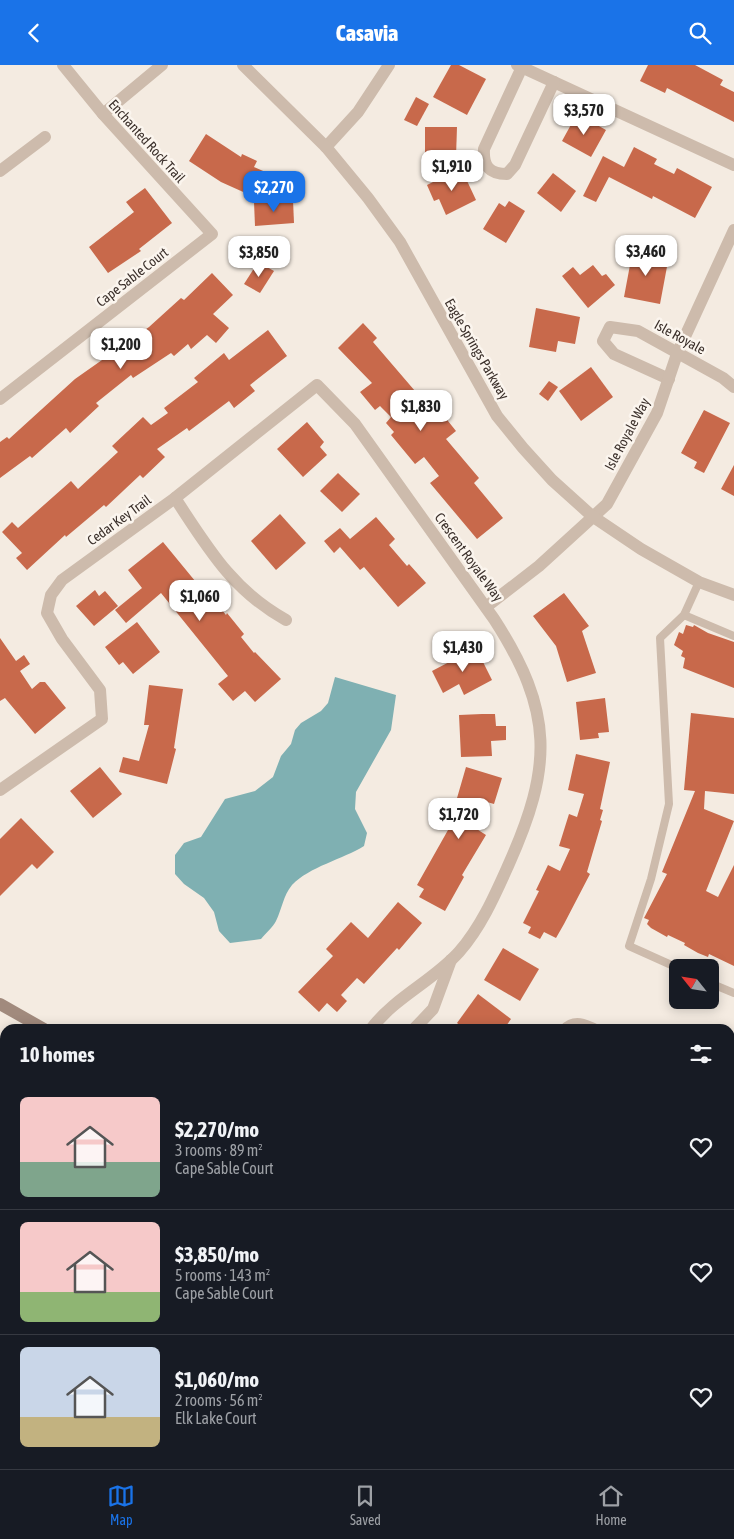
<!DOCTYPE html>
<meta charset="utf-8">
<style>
body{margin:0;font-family:"Asap Condensed",sans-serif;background:#20242c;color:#f1f3f6;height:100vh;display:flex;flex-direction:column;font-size:19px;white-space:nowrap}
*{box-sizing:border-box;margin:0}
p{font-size:16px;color:#9ea1a6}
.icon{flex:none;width:28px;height:28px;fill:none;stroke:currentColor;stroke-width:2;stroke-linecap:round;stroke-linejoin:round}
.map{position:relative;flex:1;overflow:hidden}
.panel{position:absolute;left:0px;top:959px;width:735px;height:446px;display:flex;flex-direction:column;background:#171b24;border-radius:15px 15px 0 0;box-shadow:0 2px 12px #0003}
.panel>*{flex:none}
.needle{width:32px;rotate:300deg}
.fabs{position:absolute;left:669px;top:894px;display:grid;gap:10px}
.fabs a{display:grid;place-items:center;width:50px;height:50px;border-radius:8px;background:#171b24;box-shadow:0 2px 12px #0003;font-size:25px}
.price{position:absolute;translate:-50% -42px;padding:0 11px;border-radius:10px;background:#fff;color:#222;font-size:16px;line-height:32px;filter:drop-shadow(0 1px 2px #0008)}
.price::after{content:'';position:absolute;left:50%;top:30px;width:15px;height:11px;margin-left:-8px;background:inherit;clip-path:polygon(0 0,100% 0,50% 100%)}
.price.selected{background:#1a73e8;color:#fff}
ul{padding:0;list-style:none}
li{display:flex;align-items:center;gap:15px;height:125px;padding:0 20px}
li+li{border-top:1px solid #363941}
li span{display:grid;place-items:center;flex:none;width:140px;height:100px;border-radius:8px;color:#555}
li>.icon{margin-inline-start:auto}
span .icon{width:60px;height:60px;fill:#fffc;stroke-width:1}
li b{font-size:21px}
h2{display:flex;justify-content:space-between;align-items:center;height:60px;padding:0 20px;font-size:21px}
header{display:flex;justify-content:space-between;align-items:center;height:65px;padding:0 20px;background:#1a73e8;color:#fff;font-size:22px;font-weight:800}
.tab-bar{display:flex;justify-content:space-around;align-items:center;height:70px;border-top:1px solid #363941;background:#171b24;font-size:14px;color:#9ea1a6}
.tab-bar a{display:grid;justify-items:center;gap:2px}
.tab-bar .selected{color:#1a73e8}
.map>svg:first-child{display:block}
.green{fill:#b8c4a0}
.water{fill:#7fb0b2}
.building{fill:#c8694b}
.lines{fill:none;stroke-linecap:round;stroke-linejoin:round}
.service{stroke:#cdbbac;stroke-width:8}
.minor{stroke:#cdbbac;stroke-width:12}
.tertiary{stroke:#cdbbac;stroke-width:12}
.secondary{stroke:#a18a7d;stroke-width:12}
.labels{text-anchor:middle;stroke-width:5;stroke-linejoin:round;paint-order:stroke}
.street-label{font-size:14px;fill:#3b302b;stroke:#fbf5ee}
</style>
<header><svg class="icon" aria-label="back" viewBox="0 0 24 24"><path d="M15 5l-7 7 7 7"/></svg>Casavia<svg class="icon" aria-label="search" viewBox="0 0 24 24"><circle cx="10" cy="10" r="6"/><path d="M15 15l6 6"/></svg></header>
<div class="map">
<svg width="734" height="1404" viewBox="0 0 734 1404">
<rect width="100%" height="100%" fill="#f4ebe1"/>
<g class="green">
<path d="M734,1224V1404H635L632,1400H730V1231Z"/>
<path d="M266,1400H351L347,1404H271Z"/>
</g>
<path class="water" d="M335,612L396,630L391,665L356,727L355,744L367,768L364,781C343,794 309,802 292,820C283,831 282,844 276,856C273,862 266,868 261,874L230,878L219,866L214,847L204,833L184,819L175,809V790L184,778L201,772L225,734L255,726L273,712L281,691L291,679L295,665L301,658L321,646L328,638Z"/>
<g class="building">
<path d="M451,0H459L486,14L467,50L433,32Z"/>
<path d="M648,0H695L723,15L720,20L734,27V57L667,23L665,28L640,16Z"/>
<path d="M416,32L429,39L417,61L404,55Z"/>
<path d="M581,51L606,65L591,92L562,76L573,56L577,58Z"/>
<path d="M425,62H457L456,92H425Z"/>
<path d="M206,69L241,92L242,89L257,96L254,102L270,109L259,134L221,117L189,96Z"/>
<path d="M634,82L657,94L654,99L674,109L677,103L712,122L695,153L653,131L652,134L609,112L596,137L583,131L603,91L624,102Z"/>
<path d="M461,103L476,135L446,150L439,134L434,136L427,120Z"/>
<path d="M553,108L576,126L561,147L537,128Z"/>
<path d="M145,123L172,158L139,184L141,186L108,208L89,182L134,147L126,137Z"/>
<path d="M293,135L294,158L255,161L254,137Z"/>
<path d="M509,136L525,146L506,178L483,164L499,138L505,142Z"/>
<path d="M633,184L669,191L660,239L624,232Z"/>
<path d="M258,197L274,206L260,228L244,219Z"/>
<path d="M593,200L602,211L606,209L615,220L588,243L562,211L573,202L580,210Z"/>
<path d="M212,208L233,230L213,249L229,263L216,278L207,270L191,284L188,279L174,291L171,288L133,313L131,310L96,338L99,341L70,368L66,363L32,393L30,391L0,413V377L7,372L9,374L75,314L149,262L181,233L184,235Z"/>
<path d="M536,243L580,252L575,279L558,276L556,287L529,282Z"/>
<path d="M363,258L377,273L373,277L427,340L432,336L456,366L446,374L479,413L474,418L503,453L477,474L430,418L439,411L424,392L415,399L391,370L394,367L386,358L391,352L380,341L375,345L360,327L372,318L338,283Z"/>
<path d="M268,265L287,291L250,320L255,326L234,343L229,336L189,366L187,363L157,384L165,392L143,413L140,410L106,442L104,440L66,472L65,470L27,505L16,493L22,488L2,467L12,457L18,463L71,416L78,424L118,387L112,381L143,352L151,360L168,348L164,343L198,317L194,313L224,288L229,295Z"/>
<path d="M591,302L613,332L581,356L559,326Z"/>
<path d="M549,316L558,322L548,336L539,329Z"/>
<path d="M704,345L730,358L704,408L694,403L697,397L681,388Z"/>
<path d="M307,357L324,377L320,382L327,390L303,412L277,384Z"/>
<path d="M734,400V431L721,424Z"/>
<path d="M338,408L360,429L342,447L320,426Z"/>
<path d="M280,449L306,478L276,505L251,476Z"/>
<path d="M376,452L395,474L389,480L407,501L409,499L426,518L398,542L364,502L360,505L340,482L334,488L324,476L340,463L350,474Z"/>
<path d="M163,477L200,522L202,521L226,550L227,548L244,569L241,572L254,588L255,587L281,614L255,637L245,626L233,636L218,619L228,611L161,528L126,558L115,545L142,523L128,505Z"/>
<path d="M95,525L99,531L105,526L118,541L94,561L76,541Z"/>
<path d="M564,528L589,561L582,566L596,608L567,617L556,581L533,551Z"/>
<path d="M137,557L160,587L133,609L123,597L119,600L105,582Z"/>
<path d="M686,560L693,562L694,560L708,568L734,577V623L683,603L685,593L681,591L683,586L674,580L679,567L683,569Z"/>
<path d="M0,573L16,596L24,590L30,599L20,606L32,624L40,617H45L66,643L35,669L5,633L0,636Z"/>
<path d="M476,583L492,615L464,630L459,619L443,628L432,606Z"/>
<path d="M149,620L183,624L174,683L176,684L167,719L119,707L123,692L139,696L149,660H144Z"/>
<path d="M605,633L609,667L598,668L599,673L580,675L576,637Z"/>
<path d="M691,648L734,653V729L705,726L704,744L734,756L706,826L718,832L734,800V901L709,889L708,892L698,888L684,880L685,878L668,870L667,872L651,863L647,859L649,855L644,853L667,809L662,807L695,726L684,725Z"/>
<path d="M482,649H495L496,661H506V675L491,676L492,691L461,692L459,650Z"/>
<path d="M576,689L610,697L600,744L603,745L600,755L602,756L587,807L590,809L564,859L556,873L544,867L540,874L528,868L531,862L523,858L539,826L536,825L548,800L560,806L570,784L559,781L569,749L577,752L584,729L568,725Z"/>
<path d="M100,702L122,729L93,753L70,726Z"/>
<path d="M466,702L502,713L494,739L480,735L472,761L486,770L462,810L464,812L445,846L419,832L424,824L417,820L461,742L455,740Z"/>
<path d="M21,753L54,787L37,804L32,799L0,831V774Z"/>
<path d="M398,837L422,858L399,885L397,883L364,919L357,913L341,930L347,936L337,947L327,938L319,947L298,927L333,891L326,884L351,857L368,873Z"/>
<path d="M503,883L539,904L520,936L484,915Z"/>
<path d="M478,929L511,954L504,964H465L457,958Z"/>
</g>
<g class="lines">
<g class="service">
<path d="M684,550L734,571"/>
<path d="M678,903L629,881L651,814L669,739L660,573L684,550L699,517"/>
<path d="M710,918L734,928"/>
<path d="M563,964C574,952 586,958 598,964"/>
<path d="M730,1027L734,1029"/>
<path d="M366,1400L371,1404"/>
<path d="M498,1400V1404"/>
<path d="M444,1404L447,1400"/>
</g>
<g class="minor">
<path d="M517,0L734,100"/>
<path d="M522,2L484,84C483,101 489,109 507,109L515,100L554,17"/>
<path d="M103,49L162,0"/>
<path d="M326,82L358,47L389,0"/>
<path d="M0,106L45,72"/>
<path d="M669,314L614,289L603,276L610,262L638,266L723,313L734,322"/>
<path d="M0,334L212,169L103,49L63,0"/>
<path d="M175,433C208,483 232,525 286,555"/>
<path d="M486,542L539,501L607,439L657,348L677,289L734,165"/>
<path d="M0,725L102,654L100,625L62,574L47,548L51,530L62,515L175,433L317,320L355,359L494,554C554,647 553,701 508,801C495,830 481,862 459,887C433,916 395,932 371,964"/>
<path d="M414,964L433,944L451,895"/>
<path d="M130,1400L134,1404"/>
<path d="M91,1404V1400"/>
</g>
<path class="tertiary" d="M243,0L326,82L368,133L400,177L497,351L523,383L552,415L592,451L641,484L699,517L734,530"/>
<g class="secondary">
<path d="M0,939L44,964"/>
<path d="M0,979L5,982"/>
<path d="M730,1125L734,1118"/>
<path d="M730,1201L734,1195"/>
<path d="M543,1400L548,1404"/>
<path d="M593,1400L597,1404"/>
</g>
</g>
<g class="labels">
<g class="street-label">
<text transform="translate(147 76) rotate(48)" y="5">Enchanted Rock Trail</text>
<text transform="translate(132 212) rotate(-38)" y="5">Cape Sable Court</text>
<text transform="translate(680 272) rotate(29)" y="5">Isle Royale</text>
<text transform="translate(477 284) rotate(60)" y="5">Eagle Springs Parkway</text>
<text transform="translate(627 369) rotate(-62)" y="5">Isle Royale Way</text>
<text transform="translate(119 455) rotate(-36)" y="5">Cedar Key Trail</text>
<text transform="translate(469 492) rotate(54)" y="5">Crescent Royale Way</text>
</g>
</g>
</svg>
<div class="fabs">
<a><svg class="needle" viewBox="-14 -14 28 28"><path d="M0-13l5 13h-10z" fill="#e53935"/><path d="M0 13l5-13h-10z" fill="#9ea1a6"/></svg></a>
</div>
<b class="price" style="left:584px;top:71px">$3,570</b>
<b class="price" style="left:452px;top:127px">$1,910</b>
<b class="price selected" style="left:274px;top:148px">$2,270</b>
<b class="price" style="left:646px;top:212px">$3,460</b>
<b class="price" style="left:259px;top:213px">$3,850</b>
<b class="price" style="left:121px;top:305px">$1,200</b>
<b class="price" style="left:421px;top:367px">$1,830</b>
<b class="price" style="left:200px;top:557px">$1,060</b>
<b class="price" style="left:463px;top:608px">$1,430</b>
<b class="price" style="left:459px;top:775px">$1,720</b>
<section class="panel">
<h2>10 homes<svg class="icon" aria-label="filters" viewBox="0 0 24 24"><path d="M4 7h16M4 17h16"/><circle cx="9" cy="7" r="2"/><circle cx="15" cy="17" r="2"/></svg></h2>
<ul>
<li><span style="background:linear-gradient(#f6c9c9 65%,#7fa58c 0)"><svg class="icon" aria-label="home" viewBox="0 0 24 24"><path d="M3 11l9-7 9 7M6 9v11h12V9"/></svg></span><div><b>$2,270/mo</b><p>3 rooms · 89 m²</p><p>Cape Sable Court</p></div><svg class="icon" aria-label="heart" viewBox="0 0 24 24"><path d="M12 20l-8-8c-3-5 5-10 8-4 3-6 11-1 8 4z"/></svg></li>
<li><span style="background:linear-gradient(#f6c9c9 70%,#8fb573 0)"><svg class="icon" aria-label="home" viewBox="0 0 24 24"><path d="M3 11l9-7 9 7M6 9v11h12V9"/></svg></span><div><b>$3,850/mo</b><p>5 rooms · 143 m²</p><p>Cape Sable Court</p></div><svg class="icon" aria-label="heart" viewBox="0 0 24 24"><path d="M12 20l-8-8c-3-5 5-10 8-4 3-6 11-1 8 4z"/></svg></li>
<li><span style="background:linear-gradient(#c9d6e8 70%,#c2b280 0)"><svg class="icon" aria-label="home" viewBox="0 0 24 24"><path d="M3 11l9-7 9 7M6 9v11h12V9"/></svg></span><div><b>$1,060/mo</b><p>2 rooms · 56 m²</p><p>Elk Lake Court</p></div><svg class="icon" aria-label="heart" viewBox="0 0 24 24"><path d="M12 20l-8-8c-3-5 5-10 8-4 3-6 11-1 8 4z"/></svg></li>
</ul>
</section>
</div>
<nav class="tab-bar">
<a class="selected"><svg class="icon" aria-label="map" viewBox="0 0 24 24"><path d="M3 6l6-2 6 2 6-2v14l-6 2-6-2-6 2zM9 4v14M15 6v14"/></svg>Map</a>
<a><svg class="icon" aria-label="saved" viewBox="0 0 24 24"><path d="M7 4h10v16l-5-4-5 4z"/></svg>Saved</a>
<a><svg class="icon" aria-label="home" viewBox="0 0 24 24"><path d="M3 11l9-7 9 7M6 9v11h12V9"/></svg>Home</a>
</nav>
